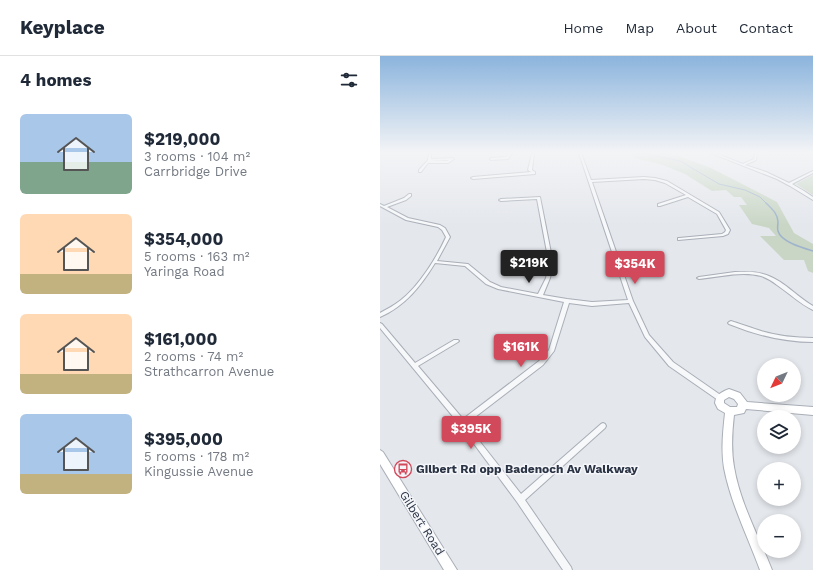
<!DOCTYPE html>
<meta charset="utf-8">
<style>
body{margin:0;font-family:"Work Sans",sans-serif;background:#f6f6f7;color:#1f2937;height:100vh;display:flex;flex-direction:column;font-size:15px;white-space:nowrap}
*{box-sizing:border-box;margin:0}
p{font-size:13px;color:#747a83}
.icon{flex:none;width:22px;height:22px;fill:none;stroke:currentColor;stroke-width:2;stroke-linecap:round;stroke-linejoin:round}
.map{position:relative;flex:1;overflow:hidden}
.sheet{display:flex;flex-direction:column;background:#fff;width:380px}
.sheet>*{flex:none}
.needle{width:26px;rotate:227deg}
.controls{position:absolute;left:377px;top:302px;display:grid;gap:8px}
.controls a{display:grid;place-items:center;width:44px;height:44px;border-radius:50%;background:#fff;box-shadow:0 2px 6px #0003;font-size:20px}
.price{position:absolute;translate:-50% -34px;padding:0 9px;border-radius:4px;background:#d1495b;color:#fff;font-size:13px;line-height:26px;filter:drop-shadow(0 1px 2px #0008)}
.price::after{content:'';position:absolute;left:50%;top:24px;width:12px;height:9px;margin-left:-6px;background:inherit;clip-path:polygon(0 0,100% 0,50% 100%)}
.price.current{background:#222;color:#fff}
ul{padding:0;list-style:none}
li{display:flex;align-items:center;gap:12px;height:100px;padding:0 20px}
li span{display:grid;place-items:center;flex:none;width:112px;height:80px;border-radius:6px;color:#555}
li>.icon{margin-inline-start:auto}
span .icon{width:48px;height:48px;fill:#fffc;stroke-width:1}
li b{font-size:17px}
h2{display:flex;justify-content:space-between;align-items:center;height:48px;padding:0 20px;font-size:17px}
header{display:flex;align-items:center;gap:24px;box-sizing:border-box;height:56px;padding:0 20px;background:#fff;border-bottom:1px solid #e0e1e3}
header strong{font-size:19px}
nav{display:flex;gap:22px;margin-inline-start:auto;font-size:14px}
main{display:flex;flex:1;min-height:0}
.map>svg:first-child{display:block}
.green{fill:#c9d6c5}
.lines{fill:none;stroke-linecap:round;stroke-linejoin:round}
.stream-far1{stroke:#9fb4cc;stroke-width:1}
.stream{stroke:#9fb4cc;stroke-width:1.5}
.street-casing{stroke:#a9aeb7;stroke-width:2}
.secondary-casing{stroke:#a9aeb7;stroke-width:2}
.street{fill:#f7f8fa;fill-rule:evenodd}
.secondary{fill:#fff;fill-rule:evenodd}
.labels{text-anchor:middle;stroke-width:3;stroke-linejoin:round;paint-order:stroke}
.near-poi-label{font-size:12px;font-weight:bold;fill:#2b3445;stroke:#f4f6f9;text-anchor:start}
.near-street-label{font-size:12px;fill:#2b3445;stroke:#f4f6f9}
</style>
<header>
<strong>Keyplace</strong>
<nav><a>Home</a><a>Map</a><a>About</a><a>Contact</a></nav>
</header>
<main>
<section class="sheet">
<h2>4 homes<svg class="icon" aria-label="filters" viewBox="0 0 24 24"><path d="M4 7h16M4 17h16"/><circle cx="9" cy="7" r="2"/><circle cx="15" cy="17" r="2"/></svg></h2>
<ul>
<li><span style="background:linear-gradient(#a9c7e8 60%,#7fa58c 0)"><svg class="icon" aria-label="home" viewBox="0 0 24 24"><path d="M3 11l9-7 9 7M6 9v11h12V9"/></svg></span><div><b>$219,000</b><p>3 rooms · 104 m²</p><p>Carrbridge Drive</p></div></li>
<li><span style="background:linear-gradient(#ffd9b3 75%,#c2b280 0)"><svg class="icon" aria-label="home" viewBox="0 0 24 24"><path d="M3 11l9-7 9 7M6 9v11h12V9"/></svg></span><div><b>$354,000</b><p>5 rooms · 163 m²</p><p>Yaringa Road</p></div></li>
<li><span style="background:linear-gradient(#ffd9b3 75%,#c2b280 0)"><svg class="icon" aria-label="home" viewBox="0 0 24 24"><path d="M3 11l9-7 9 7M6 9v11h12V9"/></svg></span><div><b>$161,000</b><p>2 rooms · 74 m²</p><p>Strathcarron Avenue</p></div></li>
<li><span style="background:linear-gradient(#a9c7e8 75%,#c2b280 0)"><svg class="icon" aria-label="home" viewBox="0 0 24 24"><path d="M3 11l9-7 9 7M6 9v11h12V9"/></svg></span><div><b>$395,000</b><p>5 rooms · 178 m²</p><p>Kingussie Avenue</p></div></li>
</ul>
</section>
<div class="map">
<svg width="433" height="514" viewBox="0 0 433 514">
<rect width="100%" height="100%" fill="#e4e7ec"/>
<g class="green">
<path d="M251,97H290L331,112L397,146L414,177L433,188V217L428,215L424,204H404L380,180H396L389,172L372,168L359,149H367L361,141H354L346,134L332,135L305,118L283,109L255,102Z"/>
<path d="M433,119V139L416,128Z"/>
</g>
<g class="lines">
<path class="stream-far1" d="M262,97L300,105L339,128L365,134L380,141L387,148"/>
<path class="stream" d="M386,147C392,153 398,158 398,166C398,169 397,172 398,175C401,186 423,192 433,195"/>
<g class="street-casing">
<g id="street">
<path d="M49,97H51V103L73,102L74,103L68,107H48L41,116H39V114L48,104ZM69,104L67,105H50Z"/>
<path d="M129,97H132L128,103L111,104L110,103L111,102L126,101Z"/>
<path d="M152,97H154L152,114L155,116V118L93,123L91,122L93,121L151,116L148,114Z"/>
<path d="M199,97H201L211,124L264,121L275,122L287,125L339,156L350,174L348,178L343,180L298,184V182H299L342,178L345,176L346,174L337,158L308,141L280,150H278V148L306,139L285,127L275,124L264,123L212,126L253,245L269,279L293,306L342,340L343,342L342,344L340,345L338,344L289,310L265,281L249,247L212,250L189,247L174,295L163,309L86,368L141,438L221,368L223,367L225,368L226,370L225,372L145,444L191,511L192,514H183L137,446L80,369L0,272V267L2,268L35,307L74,284H78L79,285L78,286L38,310L83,363L159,305L169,294L184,246L118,233L106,228L85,210L55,207C41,230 25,250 0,261V257C7,253 15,249 21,244C39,230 57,201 66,181L62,174L58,171L26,164L0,150V148L4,150L24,142L29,138H31V140L26,144L7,151L28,162L60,169L65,172L70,181L57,205L88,208L110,226L121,231L158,238L166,222L169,207L157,143L121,145L119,144L121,143L160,141L173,207L170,222L163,239L187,243L212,246L248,244Z"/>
<path d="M331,97H335L363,108L374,103L375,97H377L376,104L365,109L386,116L409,127L433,115V117L412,128L424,135L433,141V144L410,130L397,123Z"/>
<path d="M355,216C364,216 374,215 383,218C402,223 416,240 433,250V254C420,248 409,237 397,229C392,225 387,222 381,220C361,215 339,221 319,223L317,222L319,221Z"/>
<path d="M351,265C361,268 371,272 381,275C398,280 415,282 433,282V286C404,286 376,279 349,268L348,267L349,266Z"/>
</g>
</g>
<g class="secondary-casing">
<g id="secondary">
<path d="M349,333L360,337L367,346L433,351V359L366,353L364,357L354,359C352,376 351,394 354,411C360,447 379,481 392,514H380C368,481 351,448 344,412C341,394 343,375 345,357L338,353L335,347C336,338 342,336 349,333ZM349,341L354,343L358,348L357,351H350L344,347V344Z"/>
<path d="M0,394L3,396L77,514H64L0,408Z"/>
</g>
</g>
<use href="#street" class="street"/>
<use href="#secondary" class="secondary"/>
</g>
<linearGradient id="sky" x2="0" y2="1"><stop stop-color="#8bb4dd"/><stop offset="0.57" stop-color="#f3f4f6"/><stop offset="1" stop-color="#f3f4f6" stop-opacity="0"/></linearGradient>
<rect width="433" height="169" fill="url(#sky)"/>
<defs>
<g id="bus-ring" transform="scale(0.9)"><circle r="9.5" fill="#f4f6f9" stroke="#d1495b" stroke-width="1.5"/><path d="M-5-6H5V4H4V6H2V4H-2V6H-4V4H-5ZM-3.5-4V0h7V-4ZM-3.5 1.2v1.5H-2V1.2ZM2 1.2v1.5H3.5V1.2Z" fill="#d1495b"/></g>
</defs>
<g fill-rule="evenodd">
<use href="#bus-ring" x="23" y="413"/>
</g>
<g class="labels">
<g class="near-poi-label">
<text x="36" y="417">Gilbert Rd opp Badenoch Av Walkway</text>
</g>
<g class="near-street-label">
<text transform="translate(42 467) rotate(58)" y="4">Gilbert Road</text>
</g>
</g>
</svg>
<div class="controls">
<a><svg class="needle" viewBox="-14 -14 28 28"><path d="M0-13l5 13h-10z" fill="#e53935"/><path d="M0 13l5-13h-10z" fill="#747a83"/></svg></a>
<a><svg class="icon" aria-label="layers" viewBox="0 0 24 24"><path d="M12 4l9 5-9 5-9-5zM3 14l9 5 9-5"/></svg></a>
<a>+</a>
<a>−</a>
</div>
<b class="price current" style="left:149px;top:228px">$219K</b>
<b class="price" style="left:255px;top:229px">$354K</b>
<b class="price" style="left:141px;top:312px">$161K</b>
<b class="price" style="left:91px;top:394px">$395K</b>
</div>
</main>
